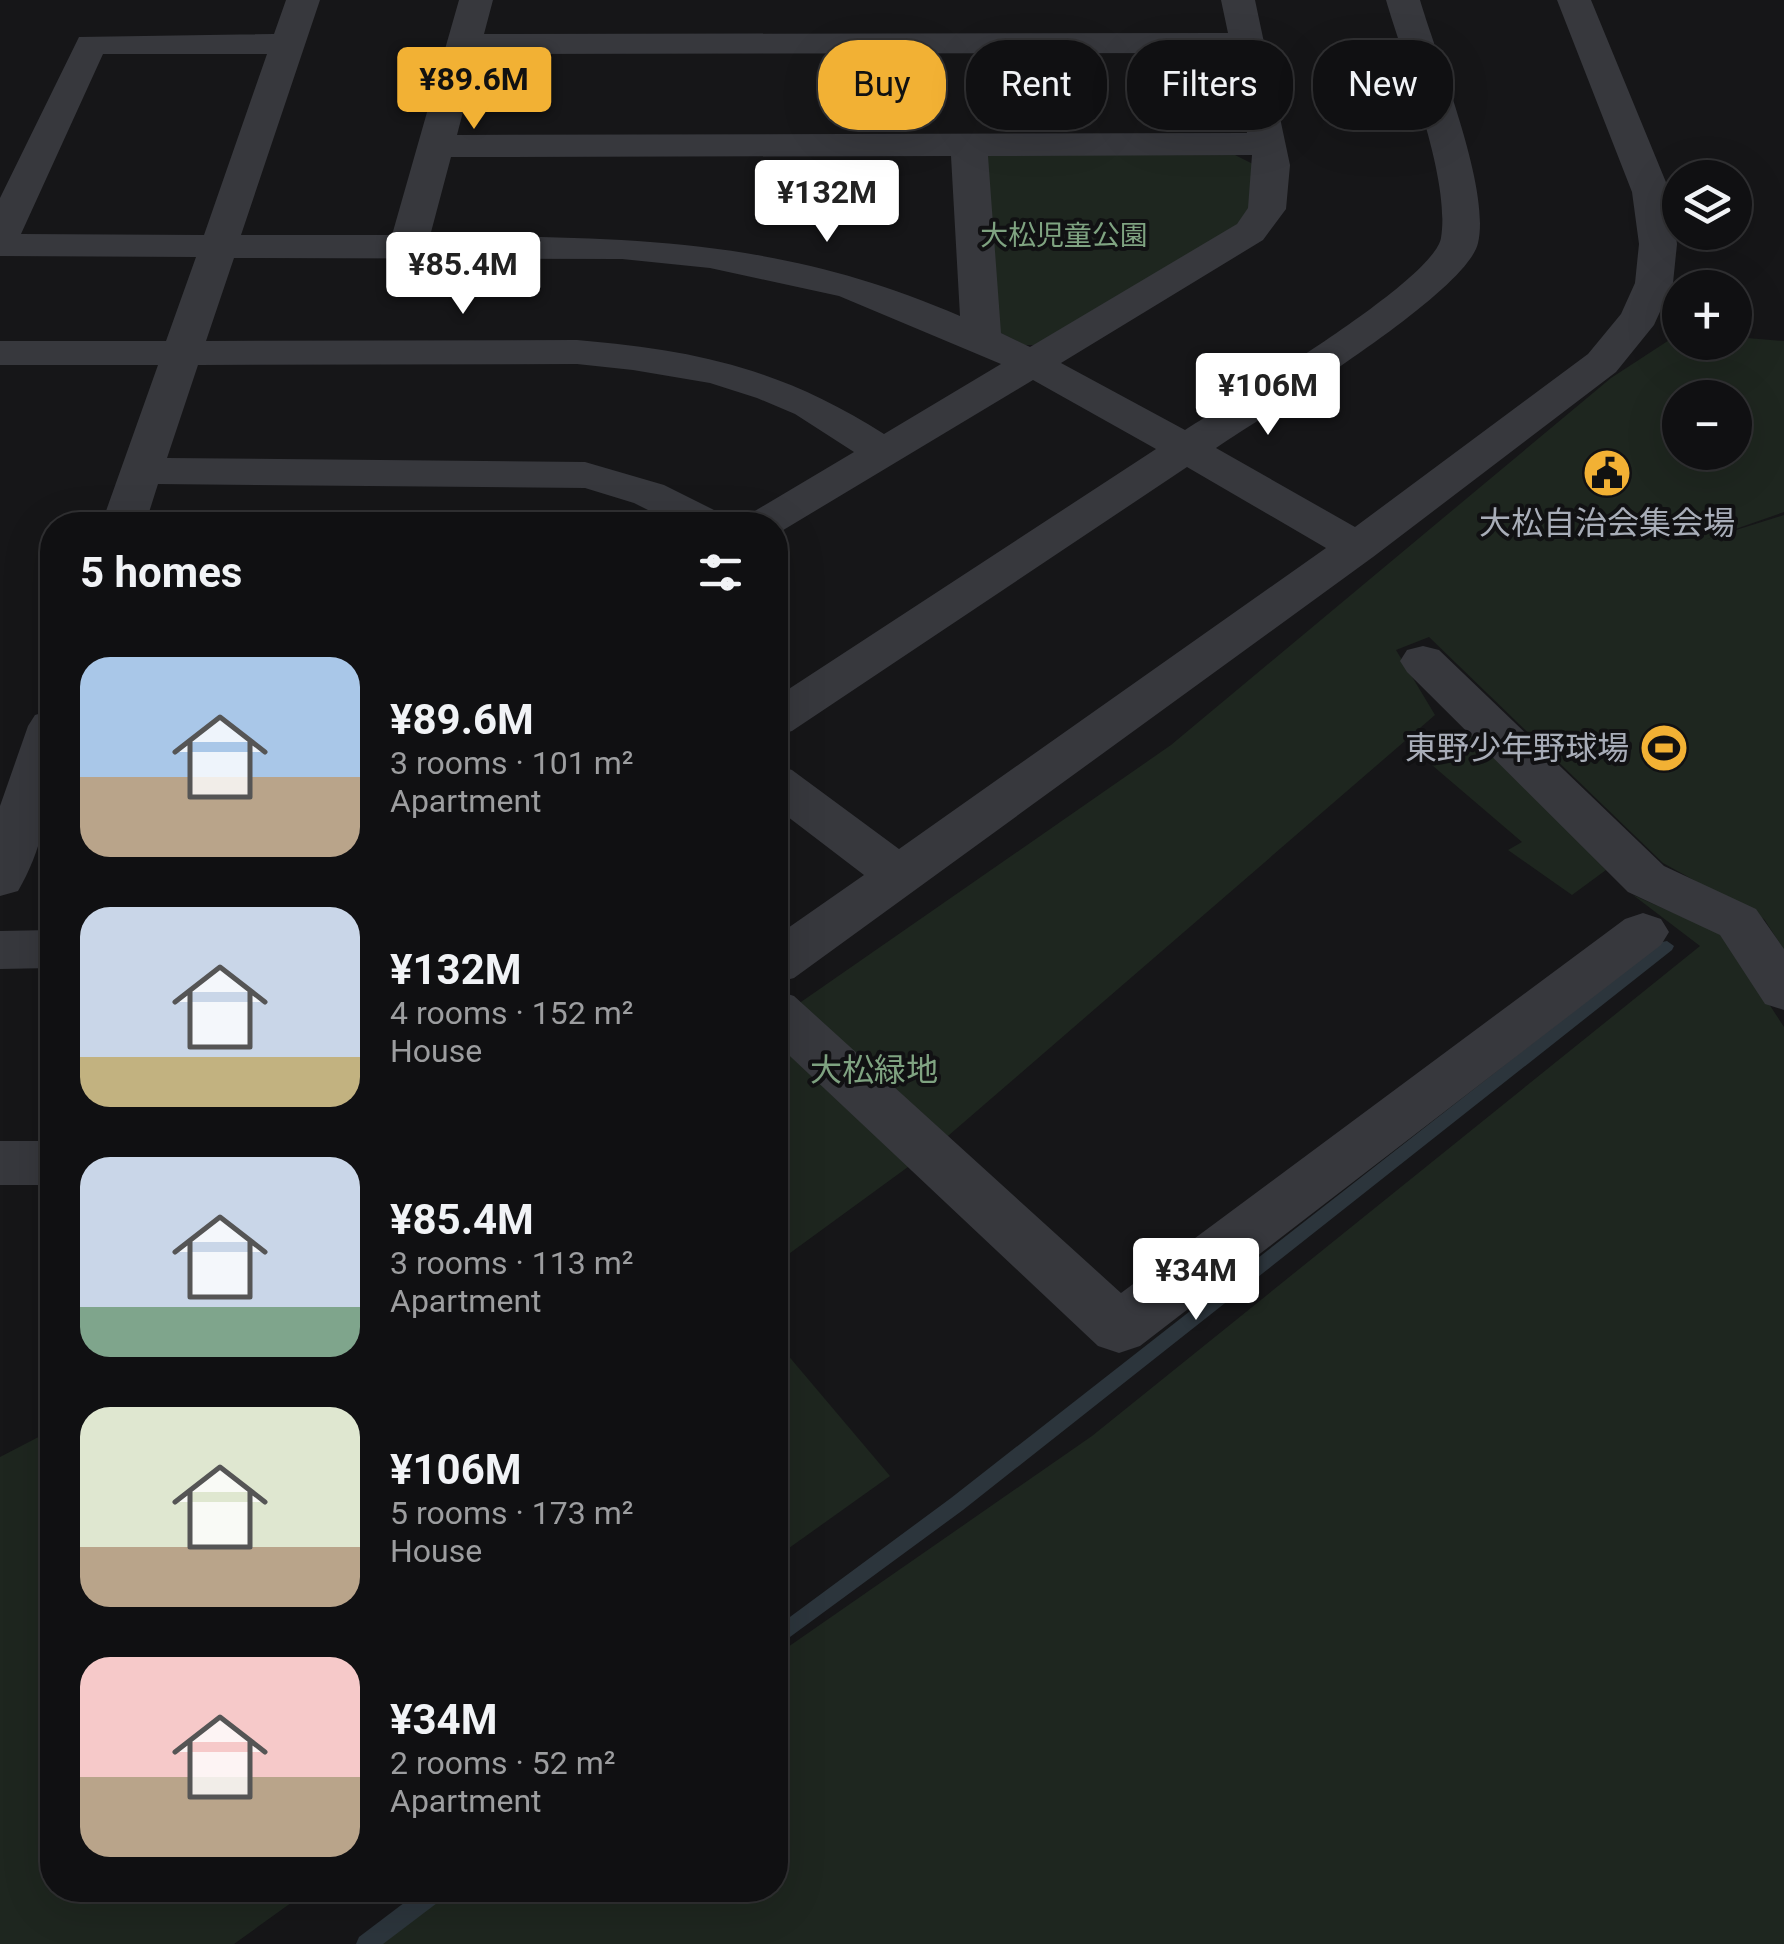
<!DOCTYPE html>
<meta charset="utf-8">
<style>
body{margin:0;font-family:Roboto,"Noto Sans JP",sans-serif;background:#1e1e20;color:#f1f3f6;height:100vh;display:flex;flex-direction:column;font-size:38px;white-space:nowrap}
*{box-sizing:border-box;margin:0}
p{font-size:32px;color:#9c9d9f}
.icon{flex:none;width:55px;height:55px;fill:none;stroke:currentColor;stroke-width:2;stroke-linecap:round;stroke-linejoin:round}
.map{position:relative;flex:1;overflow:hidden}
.side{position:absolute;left:40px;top:512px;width:748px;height:1390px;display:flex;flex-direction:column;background:#101012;border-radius:40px;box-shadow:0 10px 40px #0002,0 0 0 2px #303032}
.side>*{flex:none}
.top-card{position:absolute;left:818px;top:40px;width:815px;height:90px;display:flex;gap:20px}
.tools{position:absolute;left:1662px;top:160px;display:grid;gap:20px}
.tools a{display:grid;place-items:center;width:90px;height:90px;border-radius:50%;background:#101012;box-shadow:0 10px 40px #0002,0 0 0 2px #303032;font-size:50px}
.price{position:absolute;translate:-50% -85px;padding:0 22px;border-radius:10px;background:#fff;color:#222;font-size:32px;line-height:65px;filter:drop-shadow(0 2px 5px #0008)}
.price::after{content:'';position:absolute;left:50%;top:60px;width:30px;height:22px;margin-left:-15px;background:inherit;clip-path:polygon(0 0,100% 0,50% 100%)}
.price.on{background:#f2b134;color:#111}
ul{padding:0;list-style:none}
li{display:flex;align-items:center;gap:30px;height:250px;padding:0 40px}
li span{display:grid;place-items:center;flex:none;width:280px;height:200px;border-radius:30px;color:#555}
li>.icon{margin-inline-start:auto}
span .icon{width:120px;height:120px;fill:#fffc;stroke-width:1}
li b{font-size:42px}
h2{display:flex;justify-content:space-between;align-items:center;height:120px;padding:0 40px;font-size:42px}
.chip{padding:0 35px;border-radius:40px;background:#101012;box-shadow:0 10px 40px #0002,0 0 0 2px #303032;font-size:35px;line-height:90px}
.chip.on{background:#f2b134;color:#111}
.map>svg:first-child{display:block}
.green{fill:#1e261f;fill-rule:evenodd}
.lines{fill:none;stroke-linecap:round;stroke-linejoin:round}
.stream{fill:#2c353c;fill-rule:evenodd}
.minor{fill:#37383d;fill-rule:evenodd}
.labels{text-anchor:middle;stroke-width:8;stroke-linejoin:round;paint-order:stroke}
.far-park-label{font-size:28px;fill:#7fa381;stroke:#111113}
.poi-label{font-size:32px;fill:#a8adb8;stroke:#111113}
.park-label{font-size:32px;fill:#7fa381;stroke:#111113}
</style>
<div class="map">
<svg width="1784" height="1944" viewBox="0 0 1784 1944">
<rect width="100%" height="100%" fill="#161618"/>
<g class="green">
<path d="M985,154H1233L1253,164L1250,209L1234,228L1037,345H1025L987,326Z"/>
<path d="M1680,333V342H1735V337L1784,341V512L1704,540L1784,515V950L1764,919L1663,863L1429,637L1396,650L1435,715L934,1148L775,1264V1020L1171,745L1611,378ZM1680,398H1735V452H1680Z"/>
<path d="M1473,726L1606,870L1572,895L1508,850L1522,842L1419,754Z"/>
<path d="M1633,895L1724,935L1784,1027V1944H359L437,1890H775V1656L1092,1436L1700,946Z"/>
<path d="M775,1340L890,1476L775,1558Z"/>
<path d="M52,1430V1890H309L234,1944H0V1457Z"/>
</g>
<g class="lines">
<g class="stream">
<path d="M1667,941L1674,946L1672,950L963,1510L775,1648V1628L951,1498L1662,942Z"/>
<path d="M421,1890H448L445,1897L383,1944H356L359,1937Z"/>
</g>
<g class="minor">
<path d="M286,0H320L241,235H392L459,0H493L484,34L1228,33L1221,0H1255L1290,165L1286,209L1263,240L1061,363L1185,430C1230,401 1433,282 1441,238C1451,178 1404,62 1386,0H1420C1437,58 1491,188 1478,243C1467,293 1266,414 1216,448L1355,527L1588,354L1621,314L1635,283L1639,244L1632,192L1557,0H1591L1670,192L1677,244L1673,283L1654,325L1616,372L1373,557L794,978L775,983V937L864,875L775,807V765L792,770L899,849L1326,548L1187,467L792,731L775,736V698L1156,449L1033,380L775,535V525H741L748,515L854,452L795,414L757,398L710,383L633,370L577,364L198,365L167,458L585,462L664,485L724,515L731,525H678L634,503L585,488L158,484L145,525H101L158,365H0V341H166L196,257L0,256V198L79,37L274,34ZM1232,53L1247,133L457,135L478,54ZM103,54H267L204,235L21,234ZM1252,155L1248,208L1237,224L1030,347L1001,333L988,156ZM951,156L960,316C779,237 623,237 430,236L451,157ZM234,258L622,259L710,268L839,296L1001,364L884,434C782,369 696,350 577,340L206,341Z"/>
<path d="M1423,646L1439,650L1664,866L1756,909L1784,949V1010L1765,1004L1720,935L1628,892L1407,672L1400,661L1407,650Z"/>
<path d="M52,710C56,772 50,836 18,891L0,896V806L28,726L35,715Z"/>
<path d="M1643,913L1661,919L1669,932L1661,945L1140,1346L1119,1353L1098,1346L775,1042V990L794,996L1121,1293L1625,919Z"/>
<path d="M52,930V968L0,969V931Z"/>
<rect x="0" y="1141" width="52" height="44"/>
</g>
</g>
<defs>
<g id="civic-disc" transform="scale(2.5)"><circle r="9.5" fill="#f2b134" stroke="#111113"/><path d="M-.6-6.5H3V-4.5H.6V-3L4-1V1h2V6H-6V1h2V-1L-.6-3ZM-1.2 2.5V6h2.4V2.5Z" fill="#111"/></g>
<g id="stadium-disc" transform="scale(2.5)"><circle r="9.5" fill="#f2b134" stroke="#111113"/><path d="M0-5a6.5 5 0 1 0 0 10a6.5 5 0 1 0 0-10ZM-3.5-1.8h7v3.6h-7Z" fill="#111"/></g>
</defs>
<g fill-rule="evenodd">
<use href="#civic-disc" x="1607" y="473"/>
<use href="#stadium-disc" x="1664" y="748"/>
</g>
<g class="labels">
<g class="far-park-label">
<text x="1064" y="245">大松児童公園</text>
</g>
<g class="poi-label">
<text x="1607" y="534">大松自治会集会場</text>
<text x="1629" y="759" text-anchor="end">東野少年野球場</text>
</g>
<g class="park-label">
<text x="874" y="1081">大松緑地</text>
</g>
</g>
</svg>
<div class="tools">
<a><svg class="icon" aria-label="layers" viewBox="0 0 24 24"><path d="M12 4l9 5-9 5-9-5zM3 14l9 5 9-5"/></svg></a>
<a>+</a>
<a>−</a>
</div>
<b class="price on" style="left:474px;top:132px">¥89.6M</b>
<b class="price" style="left:827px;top:245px">¥132M</b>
<b class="price" style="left:463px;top:317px">¥85.4M</b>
<b class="price" style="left:1268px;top:438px">¥106M</b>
<b class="price" style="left:1196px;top:1323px">¥34M</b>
<div class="top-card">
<a class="chip on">Buy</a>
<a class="chip">Rent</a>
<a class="chip">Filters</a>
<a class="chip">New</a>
</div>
<section class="side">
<h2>5 homes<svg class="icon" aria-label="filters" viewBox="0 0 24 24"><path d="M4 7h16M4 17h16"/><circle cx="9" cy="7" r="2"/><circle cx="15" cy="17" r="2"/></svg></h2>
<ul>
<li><span style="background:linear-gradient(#a9c7e8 60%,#b9a48a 0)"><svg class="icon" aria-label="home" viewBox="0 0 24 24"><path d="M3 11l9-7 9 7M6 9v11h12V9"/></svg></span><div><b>¥89.6M</b><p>3 rooms · 101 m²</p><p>Apartment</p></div></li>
<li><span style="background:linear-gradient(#c9d6e8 75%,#c2b280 0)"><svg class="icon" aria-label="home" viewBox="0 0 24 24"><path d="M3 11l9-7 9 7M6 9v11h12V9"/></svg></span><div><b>¥132M</b><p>4 rooms · 152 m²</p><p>House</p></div></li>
<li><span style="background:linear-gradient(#c9d6e8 75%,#7fa58c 0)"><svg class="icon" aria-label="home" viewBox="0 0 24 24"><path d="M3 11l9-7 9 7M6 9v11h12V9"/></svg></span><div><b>¥85.4M</b><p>3 rooms · 113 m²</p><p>Apartment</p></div></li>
<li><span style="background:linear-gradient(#dfe7d0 70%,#b9a48a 0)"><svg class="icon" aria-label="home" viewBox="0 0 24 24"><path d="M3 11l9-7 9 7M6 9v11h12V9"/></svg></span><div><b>¥106M</b><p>5 rooms · 173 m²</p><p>House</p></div></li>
<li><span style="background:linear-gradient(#f6c9c9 60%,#b9a48a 0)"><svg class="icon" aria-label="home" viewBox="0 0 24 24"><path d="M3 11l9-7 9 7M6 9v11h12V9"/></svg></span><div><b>¥34M</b><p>2 rooms · 52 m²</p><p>Apartment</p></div></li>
</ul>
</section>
</div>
